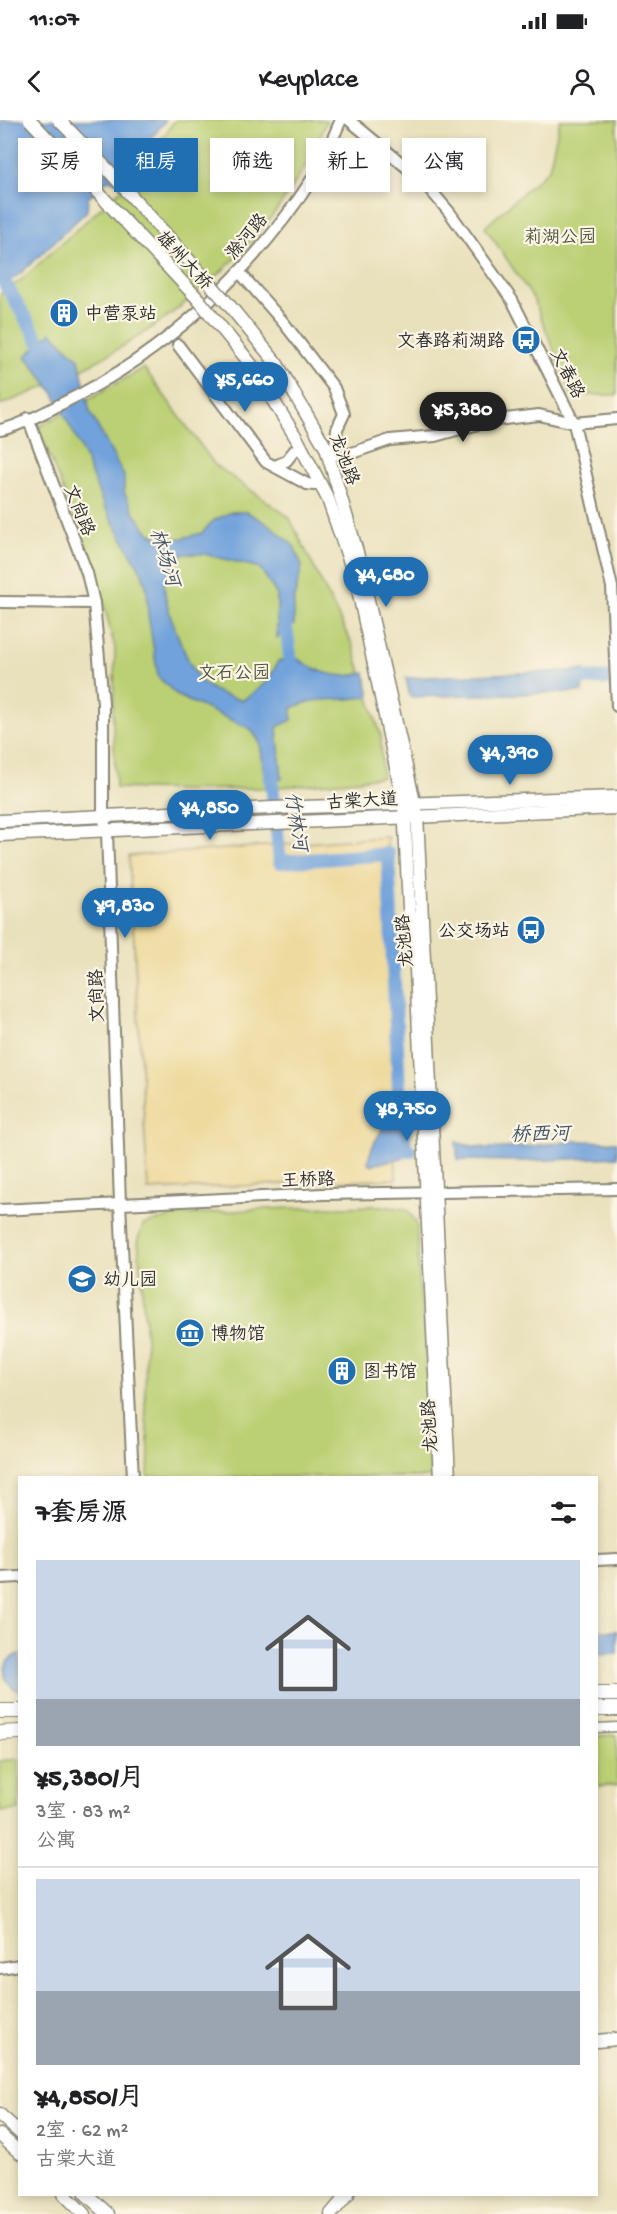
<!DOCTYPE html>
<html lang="zh">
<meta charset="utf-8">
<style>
body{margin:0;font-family:"Gochi Hand","LXGW WenKai TC",sans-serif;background:#f2f2f2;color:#202124;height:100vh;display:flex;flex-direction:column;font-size:22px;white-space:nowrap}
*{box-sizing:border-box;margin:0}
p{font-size:20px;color:#757577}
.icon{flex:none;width:33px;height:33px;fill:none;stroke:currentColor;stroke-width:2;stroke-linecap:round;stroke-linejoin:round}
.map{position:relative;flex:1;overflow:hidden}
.details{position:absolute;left:18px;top:1356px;width:580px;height:720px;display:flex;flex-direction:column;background:#fff;border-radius:0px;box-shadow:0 3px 9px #0003}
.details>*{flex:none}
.hud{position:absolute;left:18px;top:18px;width:582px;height:54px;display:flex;gap:12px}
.price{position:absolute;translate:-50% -51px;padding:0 14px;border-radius:21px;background:#1f6fb2;color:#fff;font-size:20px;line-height:39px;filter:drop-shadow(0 2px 3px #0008)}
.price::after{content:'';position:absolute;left:50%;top:36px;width:18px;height:14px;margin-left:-9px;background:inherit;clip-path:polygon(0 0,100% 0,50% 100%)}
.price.on{background:#222;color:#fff}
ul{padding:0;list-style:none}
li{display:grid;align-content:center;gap:12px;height:318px;padding:0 18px}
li+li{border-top:2px solid #e0e0e0}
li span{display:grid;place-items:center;height:186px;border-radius:0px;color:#555}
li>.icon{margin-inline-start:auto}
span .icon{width:108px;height:108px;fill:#fffc;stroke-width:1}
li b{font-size:26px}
h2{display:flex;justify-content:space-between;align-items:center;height:72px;padding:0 18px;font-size:26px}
.chip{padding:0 21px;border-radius:0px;background:#fff;box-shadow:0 3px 9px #0003;font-size:21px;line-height:54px}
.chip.on{background:#1f6fb2;color:#fff}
.status{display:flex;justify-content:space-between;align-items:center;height:42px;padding:0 30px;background:#fff;direction:ltr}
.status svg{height:16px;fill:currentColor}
header{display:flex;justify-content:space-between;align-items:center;height:78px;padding:0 18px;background:#fff;font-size:27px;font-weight:600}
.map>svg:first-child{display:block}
.green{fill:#bbd074;stroke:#737e50;stroke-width:1.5}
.sand{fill:#eeda9e;stroke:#8c8264;stroke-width:1.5}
.water{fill:#71a2db;stroke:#4e6683;stroke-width:1.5}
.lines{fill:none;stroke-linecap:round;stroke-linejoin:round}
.river{stroke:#71a2db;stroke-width:14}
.minor-casing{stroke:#8a8674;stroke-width:11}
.tertiary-casing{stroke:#8a8674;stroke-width:14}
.secondary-casing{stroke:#8a8674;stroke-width:15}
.trunk-casing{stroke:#8a8674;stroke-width:16}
.minor{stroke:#fff;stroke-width:8}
.tertiary{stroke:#fff;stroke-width:10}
.secondary{stroke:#fff;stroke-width:12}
.trunk{stroke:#fff;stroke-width:14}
.secondary-bridge-casing{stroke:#8a8674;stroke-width:15;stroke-linecap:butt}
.secondary-bridge{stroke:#fff;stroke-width:12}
.labels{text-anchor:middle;stroke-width:4.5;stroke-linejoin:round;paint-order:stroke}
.street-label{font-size:18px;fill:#2b2b2b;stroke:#fcf5e5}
.park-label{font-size:18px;fill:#4f543d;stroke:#fcf5e5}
.poi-label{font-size:18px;fill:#2b2b2b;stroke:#fcf5e5;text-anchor:start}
.water-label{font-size:20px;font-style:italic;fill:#445569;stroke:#fcf5e5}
</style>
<div class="status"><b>11:07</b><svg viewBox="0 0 49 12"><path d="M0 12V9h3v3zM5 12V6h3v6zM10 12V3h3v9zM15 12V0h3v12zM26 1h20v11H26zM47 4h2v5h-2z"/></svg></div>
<header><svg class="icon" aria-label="back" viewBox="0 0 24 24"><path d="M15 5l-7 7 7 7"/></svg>Keyplace<svg class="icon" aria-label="person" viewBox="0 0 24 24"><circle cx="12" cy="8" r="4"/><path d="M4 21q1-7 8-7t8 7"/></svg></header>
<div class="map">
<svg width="617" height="2094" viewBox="0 0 617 2094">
<rect width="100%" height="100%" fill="#fcf5e5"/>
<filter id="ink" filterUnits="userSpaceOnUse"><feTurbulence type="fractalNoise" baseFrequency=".0167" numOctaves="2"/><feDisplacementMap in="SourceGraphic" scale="12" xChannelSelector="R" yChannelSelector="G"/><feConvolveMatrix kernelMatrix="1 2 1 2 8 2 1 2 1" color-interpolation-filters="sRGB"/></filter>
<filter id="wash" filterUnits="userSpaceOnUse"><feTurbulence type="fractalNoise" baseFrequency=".008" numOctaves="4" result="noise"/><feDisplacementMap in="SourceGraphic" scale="24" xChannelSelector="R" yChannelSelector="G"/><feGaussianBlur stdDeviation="1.35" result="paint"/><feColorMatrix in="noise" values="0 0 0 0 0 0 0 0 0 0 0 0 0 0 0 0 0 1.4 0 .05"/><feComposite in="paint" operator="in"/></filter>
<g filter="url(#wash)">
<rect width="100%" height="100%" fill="#e9e1bc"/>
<g class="green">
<path d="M175,0H327C272,139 136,235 0,285V174L21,160L136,56Z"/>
<path d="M560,0H617V275H572L533,178L485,107L549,49Z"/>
<path d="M144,248L215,345L289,397L353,526L381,616L382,657C293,669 205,672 116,668L113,604L115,528L95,450L38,307Z"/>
<path d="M380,1086L407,1089L417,1104L419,1163L425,1218L431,1357H148L149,1330L145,1286L146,1218L138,1119L143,1105L173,1096L260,1089Z"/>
<path d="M617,1615V1665L597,1666V1616Z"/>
<path d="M19,1639V1690L0,1691V1641Z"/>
</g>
<path class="sand" d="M387,717L396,1059L148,1070L129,736Z"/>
<g class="water">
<path d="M1,0H166L116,62L107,60L88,78L87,91L21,153L0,167Z"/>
<path d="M51,212L79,239L90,292L124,356V372L135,394L150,414L165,420L183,418L202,413L213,401L231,392H247L271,406L294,426L302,446L294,479V505L277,518V475L260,448L205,434H183C178,441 166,452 165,461C161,481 188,545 201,561C212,572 228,577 243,580C260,569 271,560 278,541L296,538C319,553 337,560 365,553L370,576C340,583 323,574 292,588V600L277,607L282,659L265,663L260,623L251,609L178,576L158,557L148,494L147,469L142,453L104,386L80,326L53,272L26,236Z"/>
<path d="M584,550L582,572L410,577L406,558Z"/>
<path d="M400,991L406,1006L403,1038L371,1045L368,1043C370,1025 386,1000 400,991Z"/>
<path d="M576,1021L617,1022V1037L524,1041L458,1040L456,1022C492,1035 539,1024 576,1021Z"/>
<path d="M597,1511H617V1533L597,1534Z"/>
<path d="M19,1534H20L19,1571C0,1563 0,1540 19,1534Z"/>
</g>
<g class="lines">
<g class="river">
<path d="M0,155L49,238"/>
<path d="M284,494L292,549L288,554"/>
<path d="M567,559L617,558"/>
<path d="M270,645L280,742L388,734L400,991L406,1031H410"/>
</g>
</g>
</g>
<g filter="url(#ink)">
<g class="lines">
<g class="minor-casing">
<path id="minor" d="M597,1608L617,1607"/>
</g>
<g class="tertiary-casing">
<g id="tertiary">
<path d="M349,0L422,60L450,93L512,180L574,303L612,467L617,586"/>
<path d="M242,155L284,203L334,268L344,294L337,309L334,335"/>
<path d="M178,225L266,342L307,364L314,365"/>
<path d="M28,298L87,453L94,483L103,583V697L107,712L120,1083L133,1358"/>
<path d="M0,310C18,307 46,292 63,283C166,233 254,150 316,53C326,37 333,17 341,0"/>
<path d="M352,333L390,320L435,316L489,301L539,295L574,303L617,299"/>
<path d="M275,346L286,341L295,330"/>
<path d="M0,482L94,483"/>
<path d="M0,1090L323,1074L617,1069"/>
<path d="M597,1440L617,1439"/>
<path d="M0,1458L20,1457"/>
<path d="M0,1848L20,1845"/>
</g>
</g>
<g class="secondary-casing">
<g id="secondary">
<path d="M308,297L326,328L357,432L417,695L449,1358"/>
<path d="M297,319L328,379L356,460L404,685L409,788L415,828L440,1358"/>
<path d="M0,701L271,688L617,677"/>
<path d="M0,715L617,688"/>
<path d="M597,1921L617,1919"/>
<path d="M0,1995L20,2013"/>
<path d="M0,2015L20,2033"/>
<path d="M64,2074L84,2094"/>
<path d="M86,2074L108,2094"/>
<path d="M331,2094L348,2074"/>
</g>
</g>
<g class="trunk-casing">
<g id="trunk">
<path d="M597,1574H617"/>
<path d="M597,1589H617"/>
<path d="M0,1591H20"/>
<path d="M0,1613L20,1612"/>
</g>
</g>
<use href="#minor" class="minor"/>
<use href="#tertiary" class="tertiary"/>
<use href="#secondary" class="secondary"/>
<use href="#trunk" class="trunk"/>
<g class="secondary-bridge-casing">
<g id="secondary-bridge">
<path d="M30,0L198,179L250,243L297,319"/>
<path d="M59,0L110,52L229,185L277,244L308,297"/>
</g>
</g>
<use href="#secondary-bridge" class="secondary-bridge"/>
</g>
</g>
<defs>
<g id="building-disc" transform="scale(1.5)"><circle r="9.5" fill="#1f6fb2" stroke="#fcf5e5"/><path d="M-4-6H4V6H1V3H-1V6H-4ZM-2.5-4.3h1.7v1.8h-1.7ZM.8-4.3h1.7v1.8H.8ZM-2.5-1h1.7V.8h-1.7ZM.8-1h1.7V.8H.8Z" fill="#fff"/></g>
<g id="bus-disc" transform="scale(1.5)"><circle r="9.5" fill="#1f6fb2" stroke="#fcf5e5"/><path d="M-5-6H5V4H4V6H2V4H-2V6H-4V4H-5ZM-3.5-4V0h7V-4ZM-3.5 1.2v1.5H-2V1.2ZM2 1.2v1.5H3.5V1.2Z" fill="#fff"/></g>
<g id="school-disc" transform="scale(1.5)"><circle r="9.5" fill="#1f6fb2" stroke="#fcf5e5"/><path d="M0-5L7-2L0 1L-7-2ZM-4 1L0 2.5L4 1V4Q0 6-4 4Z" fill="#fff"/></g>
<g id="museum-disc" transform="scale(1.5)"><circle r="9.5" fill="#1f6fb2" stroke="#fcf5e5"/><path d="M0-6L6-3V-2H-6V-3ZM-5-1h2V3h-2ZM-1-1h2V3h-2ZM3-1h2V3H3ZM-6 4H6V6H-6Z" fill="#fff"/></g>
</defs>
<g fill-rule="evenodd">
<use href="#building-disc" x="64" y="193"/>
<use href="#bus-disc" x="526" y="220"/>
<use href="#bus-disc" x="531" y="810"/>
<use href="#school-disc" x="82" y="1159"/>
<use href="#museum-disc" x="190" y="1213"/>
<use href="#building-disc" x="342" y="1251"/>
</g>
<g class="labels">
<g class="street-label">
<text transform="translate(246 116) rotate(-50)" y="6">滁河路</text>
<text transform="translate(185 140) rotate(47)" y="6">雄州大桥</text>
<text transform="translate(568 253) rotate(63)" y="6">文春路</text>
<text transform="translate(345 339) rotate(69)" y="6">龙池路</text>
<text transform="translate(80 390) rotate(68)" y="6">文尚路</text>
<text transform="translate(362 680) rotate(-3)" y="6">古棠大道</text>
<text transform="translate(404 821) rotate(-95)" y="6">龙池路</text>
<text transform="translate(96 876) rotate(-92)" y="6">文尚路</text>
<text transform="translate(308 1059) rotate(-2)" y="6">王桥路</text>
<text transform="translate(429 1306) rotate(-93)" y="6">龙池路</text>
</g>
<g class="park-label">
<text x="560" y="122">莉湖公园</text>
<text x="234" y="558">文石公园</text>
</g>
<g class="poi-label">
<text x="85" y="199">中营泵站</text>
<text x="505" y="226" text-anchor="end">文春路莉湖路</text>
<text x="510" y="816" text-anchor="end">公交场站</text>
<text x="103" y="1165">幼儿园</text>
<text x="211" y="1219">博物馆</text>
<text x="363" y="1257">图书馆</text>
</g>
<g class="water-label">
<text transform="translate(166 437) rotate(73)" y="7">林场河</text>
<text transform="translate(297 701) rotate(81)" y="7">竹林河</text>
<text transform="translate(540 1013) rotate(-1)" y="7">桥西河</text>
</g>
</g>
</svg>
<b class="price" style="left:245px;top:293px">¥5,660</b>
<b class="price on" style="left:463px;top:323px">¥5,380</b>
<b class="price" style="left:386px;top:488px">¥4,680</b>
<b class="price" style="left:510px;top:666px">¥4,390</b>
<b class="price" style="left:210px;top:721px">¥4,850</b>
<b class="price" style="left:125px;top:819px">¥9,830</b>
<b class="price" style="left:407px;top:1022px">¥8,750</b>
<div class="hud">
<a class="chip">买房</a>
<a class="chip on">租房</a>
<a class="chip">筛选</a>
<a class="chip">新上</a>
<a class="chip">公寓</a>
</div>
<section class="details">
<h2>7套房源<svg class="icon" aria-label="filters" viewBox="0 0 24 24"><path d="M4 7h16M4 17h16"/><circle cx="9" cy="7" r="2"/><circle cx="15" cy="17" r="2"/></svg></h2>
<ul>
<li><span style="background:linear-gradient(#c9d6e8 75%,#9aa5b1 0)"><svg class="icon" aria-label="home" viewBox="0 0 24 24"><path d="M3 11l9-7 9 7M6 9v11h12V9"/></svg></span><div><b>¥5,380/月</b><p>3室 · 83 m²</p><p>公寓</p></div></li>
<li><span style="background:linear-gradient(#c9d6e8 60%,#9aa5b1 0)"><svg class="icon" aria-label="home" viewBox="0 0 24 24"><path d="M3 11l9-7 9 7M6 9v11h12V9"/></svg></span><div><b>¥4,850/月</b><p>2室 · 62 m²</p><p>古棠大道</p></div></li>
</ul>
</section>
</div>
